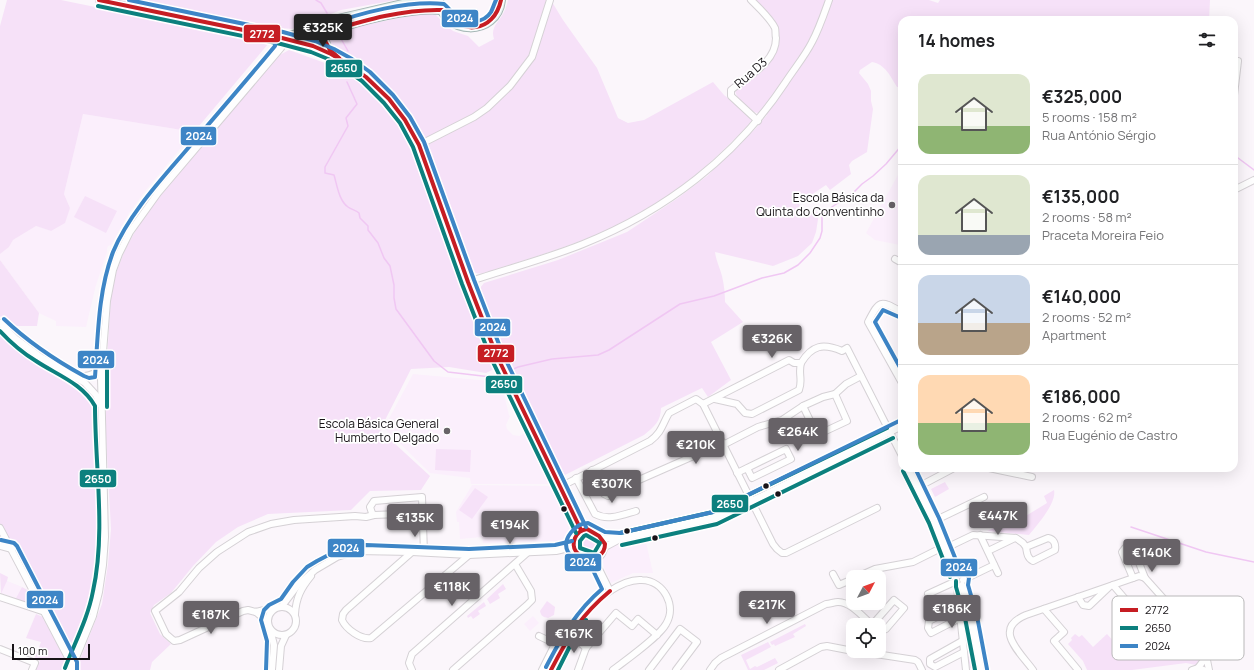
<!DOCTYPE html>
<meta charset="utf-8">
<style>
body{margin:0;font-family:Manrope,sans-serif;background:#f6f6f6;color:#202124;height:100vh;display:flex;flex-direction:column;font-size:15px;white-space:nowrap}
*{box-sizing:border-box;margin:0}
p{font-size:13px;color:#757577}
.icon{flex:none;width:22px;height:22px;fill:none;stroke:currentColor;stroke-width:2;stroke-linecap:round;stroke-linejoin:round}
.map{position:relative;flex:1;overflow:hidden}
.panel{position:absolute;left:898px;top:16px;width:340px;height:456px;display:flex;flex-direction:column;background:#fff;border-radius:12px;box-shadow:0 4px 16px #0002}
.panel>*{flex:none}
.needle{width:26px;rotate:49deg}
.buttons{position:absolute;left:846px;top:570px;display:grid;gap:8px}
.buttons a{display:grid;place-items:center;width:40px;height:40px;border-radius:8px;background:#fff;box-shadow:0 4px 16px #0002;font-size:20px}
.scale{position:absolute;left:12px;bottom:10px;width:78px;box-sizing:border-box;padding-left:4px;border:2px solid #171317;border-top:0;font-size:11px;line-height:14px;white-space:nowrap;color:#171317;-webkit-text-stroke:3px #fff;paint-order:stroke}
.price{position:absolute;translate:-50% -34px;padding:0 9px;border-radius:4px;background:#676267;color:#fff;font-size:13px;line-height:26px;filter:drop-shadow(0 1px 2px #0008)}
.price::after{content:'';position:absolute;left:50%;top:24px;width:12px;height:9px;margin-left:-6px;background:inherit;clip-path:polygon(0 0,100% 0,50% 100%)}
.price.current{background:#222;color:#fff}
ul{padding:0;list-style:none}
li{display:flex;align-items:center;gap:12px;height:100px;padding:0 20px}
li+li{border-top:1px solid #e0e0e0}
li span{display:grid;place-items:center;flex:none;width:112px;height:80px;border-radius:12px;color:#555}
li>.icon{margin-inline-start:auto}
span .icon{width:48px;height:48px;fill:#fffc;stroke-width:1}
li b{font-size:17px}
h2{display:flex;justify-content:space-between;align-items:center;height:48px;padding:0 20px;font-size:17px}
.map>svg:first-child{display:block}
.built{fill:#fbeffc}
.green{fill:#f6e1f8}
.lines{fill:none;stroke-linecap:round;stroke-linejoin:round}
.stream{stroke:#f0c7f3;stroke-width:1.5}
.minor-casing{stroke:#d5d1d5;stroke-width:8}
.major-casing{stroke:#a6b7b6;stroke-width:10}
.minor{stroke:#fefefe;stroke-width:6}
.major{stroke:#e6f1ef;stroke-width:8}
.bus-1-casing{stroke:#fff;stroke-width:7}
.bus-2-casing{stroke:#fff;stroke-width:7}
.bus-3-casing{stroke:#fff;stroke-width:7}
.bus-1{stroke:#c61d23;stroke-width:4}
.bus-2{stroke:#0c807e;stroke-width:4}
.bus-3{stroke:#3d85c6;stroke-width:4}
.poi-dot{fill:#676267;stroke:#fff;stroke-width:1.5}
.bus-dot{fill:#171317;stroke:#fff;stroke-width:1.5}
.labels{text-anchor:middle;stroke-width:3.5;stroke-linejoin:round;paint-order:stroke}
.street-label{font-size:12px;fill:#171317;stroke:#fff}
.poi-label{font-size:12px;fill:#171317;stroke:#fff;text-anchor:end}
.key{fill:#fff;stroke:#b9b8b9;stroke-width:1}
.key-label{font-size:11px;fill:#171317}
.line-badge{stroke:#fff;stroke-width:1.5}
.badge-label{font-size:11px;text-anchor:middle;font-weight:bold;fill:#fff}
</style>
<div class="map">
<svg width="1254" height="670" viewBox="0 0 1254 670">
<rect width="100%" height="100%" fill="#fbf6fb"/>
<g class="built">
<path d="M83,114L194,132L145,191L129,213L111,245L108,246L107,249V252L96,285L86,327L56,326V321L39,313L0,260V254L9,247L13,240L36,226L51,231L70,208L64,194Z"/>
<path d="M898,175L902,177V244L900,245L875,240L866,233Z"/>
<path d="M413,374L501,382L509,415L510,416L506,425L507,429L513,435L519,436L525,433L550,484H471L470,478L430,473L384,428Z"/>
<path d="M472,485L551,486L566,516L571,518L572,525L570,531L563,541L557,545L553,541L483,543L482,537L460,539L459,522H457L456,512Z"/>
<path d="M645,538L653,573H633L611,583L604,567L602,557L610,548L616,544Z"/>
<path d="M7,581L22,587L15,600V598L5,594L3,595L1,594Z"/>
<path d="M533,616L539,623L530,631L524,624Z"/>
</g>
<g class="green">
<path d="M7,0H61L266,42L268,44L194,132L83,114L64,194L70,208L65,223L51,231L36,226L13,240L9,247L0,254V26Z"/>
<path d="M130,0H396L341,10L292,29L260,26Z"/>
<path d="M508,0H546L530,54L523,65L507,86L480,111L425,140C411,115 394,89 371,71C360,63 346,56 333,49L330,45L328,39L332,34L369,24L431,12L434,13L448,27L453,31L468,36L479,47L494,39C490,27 499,22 504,12C506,8 507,4 508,0Z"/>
<path d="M755,0H929L938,3L940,0H1210L1209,20H902V87H897C891,77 885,64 872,62L860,70L859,73L868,84L871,91V101L873,109L867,152L852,161L849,165L851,174L830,190L826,185L799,203L802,213L809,211L819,213L816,232L812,243L798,256L773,266L715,252C716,261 720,268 722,276C724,285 725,293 725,302L743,322L711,342L731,380L708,397L702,388L661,408C661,421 654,427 644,435L563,476L543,433L515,380L480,295V288L484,283L558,260L627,232L678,198L707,176L756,128L767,115L762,110L759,113C752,114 735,98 735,90L770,59L777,27L774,19Z"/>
<path d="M552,2L563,20L597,68L618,118L628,123L644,120L713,82L724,95L749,115L751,121L750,123C713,163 673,197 624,222C580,244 531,258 484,273C477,275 471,272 468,265L427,145L477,118L522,75Z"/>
<path d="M289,50L347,71L387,103L410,138L434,200L491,360L496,368L486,373L449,367L411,369L380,430L430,476L421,490L370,491L351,510L268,514L238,527L216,542L193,566L171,593L154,605L150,613L160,634L171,644L152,662L150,670H76L102,604L108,564L111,529L106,436V376L111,296L116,273L125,250L137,228L152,206L278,56Z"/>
<path d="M85,196L117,211L106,233L74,217Z"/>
<path d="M0,260L39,313L37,326H9L0,316Z"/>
<path d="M0,325L28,354L70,381L95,403C96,434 97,466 98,497C99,524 101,551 97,577C93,604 83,630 72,655L0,524Z"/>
<path d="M436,449L471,450L470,472L435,470Z"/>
<path d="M945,482L949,489L935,497L931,489Z"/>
<path d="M475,488L488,497L472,519L459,510Z"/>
<path d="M1054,490C1057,503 1037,525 1029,535L987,531L1001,525L1016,522L1047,503L1044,496Z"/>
<path d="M585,535L598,542L599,545L595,553L590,554L579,546L578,543Z"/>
<path d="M0,573L8,577L7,581L1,594Z"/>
<path d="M503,584L506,589L498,594L500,598L490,604L487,599Z"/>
<path d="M22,587L31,592L35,602L30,606L15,600Z"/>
<path d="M962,599H964L969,615L977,666L970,668L967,652Z"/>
<path d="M547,601L555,607L554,615L548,618C543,617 541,616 540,611Z"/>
<path d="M484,602L486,606L478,611L480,614L473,619L471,616L468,618L467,616Z"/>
<path d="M36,614L43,617L44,620L68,664L66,670H36L40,661L35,658L41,642L26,638Z"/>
<path d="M805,624L806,626L793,634L795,637L775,646L774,644L772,645L770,642Z"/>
<path d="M1188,633C1196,643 1199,646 1200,658L1196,665L1186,663L1132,670H1087L1083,661L1068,644L1072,640L1071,638L1075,634L1079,637L1082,635L1093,647L1107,634L1126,655L1141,642L1152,655L1172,638L1175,641H1179Z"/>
<path d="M768,642L771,647L746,660L750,669L755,666L757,667L775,658L778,663L764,670H748L741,655Z"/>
</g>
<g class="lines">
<g class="stream">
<path d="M316,0L321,3L327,13"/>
<path d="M340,37L348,51"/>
<path d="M347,82L357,104L346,118L348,126L325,167V173L334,175C337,185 339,201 348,207C352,210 356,210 359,213L360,218L368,226V230L378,243L384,258L390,266L394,285V298L396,309L434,361L448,372L491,377L502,374"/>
<path d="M1234,155L1254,170"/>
<path d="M509,371L518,367L552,359L598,355L609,350L680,304L714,296L762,278L784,273L798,265L810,253L820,238L822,231V216L826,211L854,192L862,184L873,176L886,164L902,145"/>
<path d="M1131,527L1206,552L1254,562"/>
</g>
<g class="minor-casing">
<g id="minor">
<path d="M99,0L282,38C299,42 315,46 331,54C353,64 380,87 395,106C404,118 412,131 419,145L468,282L496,354L581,530"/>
<path d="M751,0C759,8 770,18 775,28C776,31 775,35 776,38C776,63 748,76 731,90V96L758,121"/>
<path d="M1234,95L1238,61"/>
<path d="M419,145L474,117L487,108L510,86L532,57L550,0"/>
<path d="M1234,190L1254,180"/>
<path d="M895,259L902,263"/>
<path d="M468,282C506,269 546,259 583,244C665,211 736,157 785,83C794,69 805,56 812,42C819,29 824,14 829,0"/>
<path d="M902,312C880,300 880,299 868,322L902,383"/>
<path d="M0,323L16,339L39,356L85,383L96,395L100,404"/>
<path d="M76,377C86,377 93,375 101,370"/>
<path d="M715,399L737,404L745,413L752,414L799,390C803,380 798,374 801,363"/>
<path d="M703,404L789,360L794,363H801C812,345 823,343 842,351L847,348L902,456"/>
<path d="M803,406L817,435L847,421L835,394"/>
<path d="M723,445L758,427L782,420L803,406L823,397L835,394L846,384L861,376"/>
<path d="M908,468L934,521L956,575"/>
<path d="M989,468L1032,477"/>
<path d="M592,470L604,494L608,496L623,487L723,443"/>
<path d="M737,473L786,449L791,459L752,478L747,468"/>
<path d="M576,478L595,514C608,521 622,515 636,511"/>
<path d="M560,487L650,441C662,432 662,425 669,413L696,399L703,404L773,544L777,549L782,553H786L877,508"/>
<path d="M918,487L954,468"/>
<path d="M423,513L374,515L372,513L370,507L374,501L422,497L424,552"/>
<path d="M934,521L984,497"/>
<path d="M0,528L72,665"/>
<path d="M980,535L998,573"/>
<path d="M603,538C606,545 604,556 596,559C586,561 570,552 574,541C576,534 580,530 587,529L603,538L620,539"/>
<path d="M0,546L12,549"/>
<path d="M605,547L620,539L715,518L762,496L902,426"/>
<path d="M946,548L973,535L1016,538L1023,543L1026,547L1048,538C1054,539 1056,544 1055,550L1033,561C1027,558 1027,553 1026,547"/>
<path d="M988,551L1015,538"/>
<path d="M412,552L346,610L343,614L342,620C346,629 361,640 371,638L469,555"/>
<path d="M594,559L610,591"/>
<path d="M833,574L839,585L853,579"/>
<path d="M857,577L875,569L913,562L945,546"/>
<path d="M1133,578L1122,552L1125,548L1130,547L1134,550L1145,578"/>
<path d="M963,580L994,565"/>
<path d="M962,585L971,617L981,670"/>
<path d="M1113,585L1151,629"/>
<path d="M957,587L966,670"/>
<path d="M928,594L952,583"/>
<path d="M0,597L45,612"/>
<path d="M1078,597L1083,605L1089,606L1109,587"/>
<path d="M282,606L298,585L315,570L337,557L357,551L412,552L469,555L556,551L573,547"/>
<path d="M959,606L929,621L928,628L931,633L960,618"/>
<circle cx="282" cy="621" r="14"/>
<path d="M277,607L256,612L248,610L243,611L180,640L174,641L166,634L155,611L179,592L199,568L217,552L248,532L271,524L294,520L355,516L366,517L374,515"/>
<path d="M1044,609L1064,632L1054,641L1078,670"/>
<path d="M256,612L263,618L268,625"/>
<path d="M295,614C296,598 301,588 311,576"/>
<path d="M872,625L894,600L904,608L886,629L882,631L879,630"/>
<path d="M270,629L274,645L272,670"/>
<path d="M1117,632L1118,624L1134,610"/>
<path d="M539,636L558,645"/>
<path d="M568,637L576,639L586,648L578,670"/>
<path d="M962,641L930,659V664L935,667L964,652"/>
<path d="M586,648L616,613L632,626L638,619L657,635"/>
<path d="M0,649L35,663L32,670"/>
<path d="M856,651L915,660L918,662L922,670"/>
<path d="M1198,668L1207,656"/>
<path d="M71,670L93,616L99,592L103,565L105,537L101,378L107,301L113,270L119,254L130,232L158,193L281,48L282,38"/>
<path d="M279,670L281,646L286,635"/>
<path d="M412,670L409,663L412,654L527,553"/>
<path d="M453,670L527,605L532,600L531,591L515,564"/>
<path d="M542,670L555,644"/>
<path d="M551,670C567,639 581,610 610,591C619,585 631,579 642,580C664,581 677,606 666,624C659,637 626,660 613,670"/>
<path d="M649,670L680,629L697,642L676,670"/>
<path d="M710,670L715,663L721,658L826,604C830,604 834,602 838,602C851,602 863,617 872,625"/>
<path d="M779,670L821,647L827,646L853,651"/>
<path d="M1033,670C1020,652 992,629 1026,615L1139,576L1145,578L1196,635C1204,646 1207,657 1209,670"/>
<path d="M1192,670L1198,668L1204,670"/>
</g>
</g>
<g class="major-casing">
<g id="major">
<path d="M439,0C443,36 497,37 501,0"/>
<path d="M329,32L324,39L328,50L332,54"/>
<path d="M282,38L315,29L338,19L420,0"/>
<path d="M307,44C316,41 322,34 331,31C359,20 412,7 442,10"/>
</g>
</g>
<use href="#minor" class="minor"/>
<use href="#major" class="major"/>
<g class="bus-1-casing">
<g id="bus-1">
<path d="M99,0L282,38L313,46L331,54L348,64L366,77L389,99L405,120L419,145L468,282L496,354L581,530"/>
<path d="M339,58L330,50L324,39L329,31C366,20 403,9 442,10C460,36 494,33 501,0"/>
<path d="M587,529L599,536L605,544C605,566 566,560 575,538C577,533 581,530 587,529Z"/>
<path d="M551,670C568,637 581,615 610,591"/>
</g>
</g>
<g class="bus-2-casing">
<g id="bus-2">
<path d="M98,6L281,44L311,52L328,59L345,69L362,81L384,103L400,123L413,147L462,284L490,356L576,533"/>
<path d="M0,331C11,343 23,353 36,361C57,375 82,383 95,406C95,465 106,533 93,591C88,618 75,642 65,668"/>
<path d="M107,370V407"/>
<path d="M903,471L929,523L950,577"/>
<path d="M620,533L713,512L887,428"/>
<path d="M586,535L600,543L594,553L580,548V541L584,536Z"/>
<path d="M622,545L717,524L893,438"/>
<path d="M956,581V587L965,618L975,670"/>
<path d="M558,670L573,640L586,620"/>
</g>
</g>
<g class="bus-3-casing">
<g id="bus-3">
<path d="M129,0L283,32L315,41L334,49L352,59L370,72L393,95L410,117L424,142L474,280L502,352L586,527"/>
<path d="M305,38C312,35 319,30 326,26C358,13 410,0 444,4C449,8 452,14 458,17C468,24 484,23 491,12C493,8 494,4 496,0"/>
<path d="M899,317L883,310L875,322L902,371"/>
<path d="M4,319C28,342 55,360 84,376L89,378L95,377C98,335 98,292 113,252C128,216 158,183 183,154C214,118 245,82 275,46L276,37"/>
<path d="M915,468L939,518L960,570L966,573L969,578L968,585L977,616L987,669"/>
<path d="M1,540L14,543L17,546L77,662V670"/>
<path d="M546,667C561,638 576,611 602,589L590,564C582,563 573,560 568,552C561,539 576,523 588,523L605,532L620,533L713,512L899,421"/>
<path d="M266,670L267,641L261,620L264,610L269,605L281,599L293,582L307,567L317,561L336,551L346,548L366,545L469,549L555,545L572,541"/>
</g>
</g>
<use href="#bus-1" class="bus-1"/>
<use href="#bus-2" class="bus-2"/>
<use href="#bus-3" class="bus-3"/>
</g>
<g class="poi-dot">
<circle cx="892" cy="205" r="4"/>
<circle cx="447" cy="431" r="4"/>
</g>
<g class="bus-dot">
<circle cx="766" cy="486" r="3.5"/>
<circle cx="778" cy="494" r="3.5"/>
<circle cx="564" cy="509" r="3.5"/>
<circle cx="627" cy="531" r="3.5"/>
<circle cx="655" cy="538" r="3.5"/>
</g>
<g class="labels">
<g class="street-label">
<text transform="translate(751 73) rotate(-41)" y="4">Rua D3</text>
</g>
<g class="poi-label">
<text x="884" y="202">Escola Básica da<tspan x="884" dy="14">Quinta do Conventinho</tspan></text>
<text x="439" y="428">Escola Básica General<tspan x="439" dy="14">Humberto Delgado</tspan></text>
</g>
</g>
<rect x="1112" y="596" width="132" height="64" rx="6" class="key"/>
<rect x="1120" y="608" width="18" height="4" fill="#c61d23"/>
<rect x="1120" y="626" width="18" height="4" fill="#0c807e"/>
<rect x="1120" y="644" width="18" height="4" fill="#3d85c6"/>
<g class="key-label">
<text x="1145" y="614">2772</text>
<text x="1145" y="632">2650</text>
<text x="1145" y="650">2024</text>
</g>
<g class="line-badge">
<rect x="441" y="9" width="38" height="19" rx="4" fill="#3d85c6"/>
<rect x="243" y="24" width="38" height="19" rx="4" fill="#c61d23"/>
<rect x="325" y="59" width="38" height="19" rx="4" fill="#0c807e"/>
<rect x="180" y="126" width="37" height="20" rx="4" fill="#3d85c6"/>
<rect x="474" y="318" width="37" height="19" rx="4" fill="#3d85c6"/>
<rect x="477" y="344" width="38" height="19" rx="4" fill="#c61d23"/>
<rect x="77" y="350" width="38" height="19" rx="4" fill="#3d85c6"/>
<rect x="485" y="375" width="38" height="19" rx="4" fill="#0c807e"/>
<rect x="79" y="469" width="38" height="19" rx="4" fill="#0c807e"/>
<rect x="711" y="494" width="38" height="19" rx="4" fill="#0c807e"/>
<rect x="327" y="538" width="38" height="20" rx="4" fill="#3d85c6"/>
<rect x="564" y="553" width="38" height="19" rx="4" fill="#3d85c6"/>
<rect x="940" y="558" width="38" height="19" rx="4" fill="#3d85c6"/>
<rect x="26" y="590" width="38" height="19" rx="4" fill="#3d85c6"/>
</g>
<g class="badge-label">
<text x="460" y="22">2024</text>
<text x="262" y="38">2772</text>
<text x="344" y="72">2650</text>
<text x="199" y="140">2024</text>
<text x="493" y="331">2024</text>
<text x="496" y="357">2772</text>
<text x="96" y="364">2024</text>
<text x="504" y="388">2650</text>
<text x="98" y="483">2650</text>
<text x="730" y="508">2650</text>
<text x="346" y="552">2024</text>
<text x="583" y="566">2024</text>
<text x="959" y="571">2024</text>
<text x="45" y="604">2024</text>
</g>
</svg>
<div class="buttons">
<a><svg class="needle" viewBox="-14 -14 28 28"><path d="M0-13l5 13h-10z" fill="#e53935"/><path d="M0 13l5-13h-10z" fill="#757577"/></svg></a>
<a><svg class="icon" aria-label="locate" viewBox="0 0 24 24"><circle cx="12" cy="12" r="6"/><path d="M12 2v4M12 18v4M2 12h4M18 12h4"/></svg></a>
</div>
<div class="scale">100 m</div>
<b class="price current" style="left:323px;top:48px">€325K</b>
<b class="price" style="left:772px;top:359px">€326K</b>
<b class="price" style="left:798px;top:452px">€264K</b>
<b class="price" style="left:696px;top:465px">€210K</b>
<b class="price" style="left:612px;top:504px">€307K</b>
<b class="price" style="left:998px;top:536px">€447K</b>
<b class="price" style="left:415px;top:538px">€135K</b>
<b class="price" style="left:510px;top:545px">€194K</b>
<b class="price" style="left:1152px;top:573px">€140K</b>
<b class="price" style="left:452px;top:607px">€118K</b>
<b class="price" style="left:767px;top:625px">€217K</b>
<b class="price" style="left:952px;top:629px">€186K</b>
<b class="price" style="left:211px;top:635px">€187K</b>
<b class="price" style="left:574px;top:654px">€167K</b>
<section class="panel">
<h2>14 homes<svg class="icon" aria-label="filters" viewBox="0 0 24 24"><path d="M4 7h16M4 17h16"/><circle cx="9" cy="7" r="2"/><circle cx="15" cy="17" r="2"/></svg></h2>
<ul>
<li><span style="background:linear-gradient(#dfe7d0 65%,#8fb573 0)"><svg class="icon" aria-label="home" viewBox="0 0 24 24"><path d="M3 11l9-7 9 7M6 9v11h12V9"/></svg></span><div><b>€325,000</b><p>5 rooms · 158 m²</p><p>Rua António Sérgio</p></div></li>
<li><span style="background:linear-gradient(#dfe7d0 75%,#9aa5b1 0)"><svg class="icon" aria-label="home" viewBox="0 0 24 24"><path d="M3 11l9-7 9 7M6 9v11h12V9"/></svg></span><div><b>€135,000</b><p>2 rooms · 58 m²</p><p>Praceta Moreira Feio</p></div></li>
<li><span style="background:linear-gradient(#c9d6e8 60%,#b9a48a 0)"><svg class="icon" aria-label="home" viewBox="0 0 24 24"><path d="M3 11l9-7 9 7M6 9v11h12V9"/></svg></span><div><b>€140,000</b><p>2 rooms · 52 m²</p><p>Apartment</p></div></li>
<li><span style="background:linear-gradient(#ffd9b3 60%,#8fb573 0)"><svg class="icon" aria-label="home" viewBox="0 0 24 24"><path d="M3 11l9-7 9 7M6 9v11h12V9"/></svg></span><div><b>€186,000</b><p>2 rooms · 62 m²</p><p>Rua Eugénio de Castro</p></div></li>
</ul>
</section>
</div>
